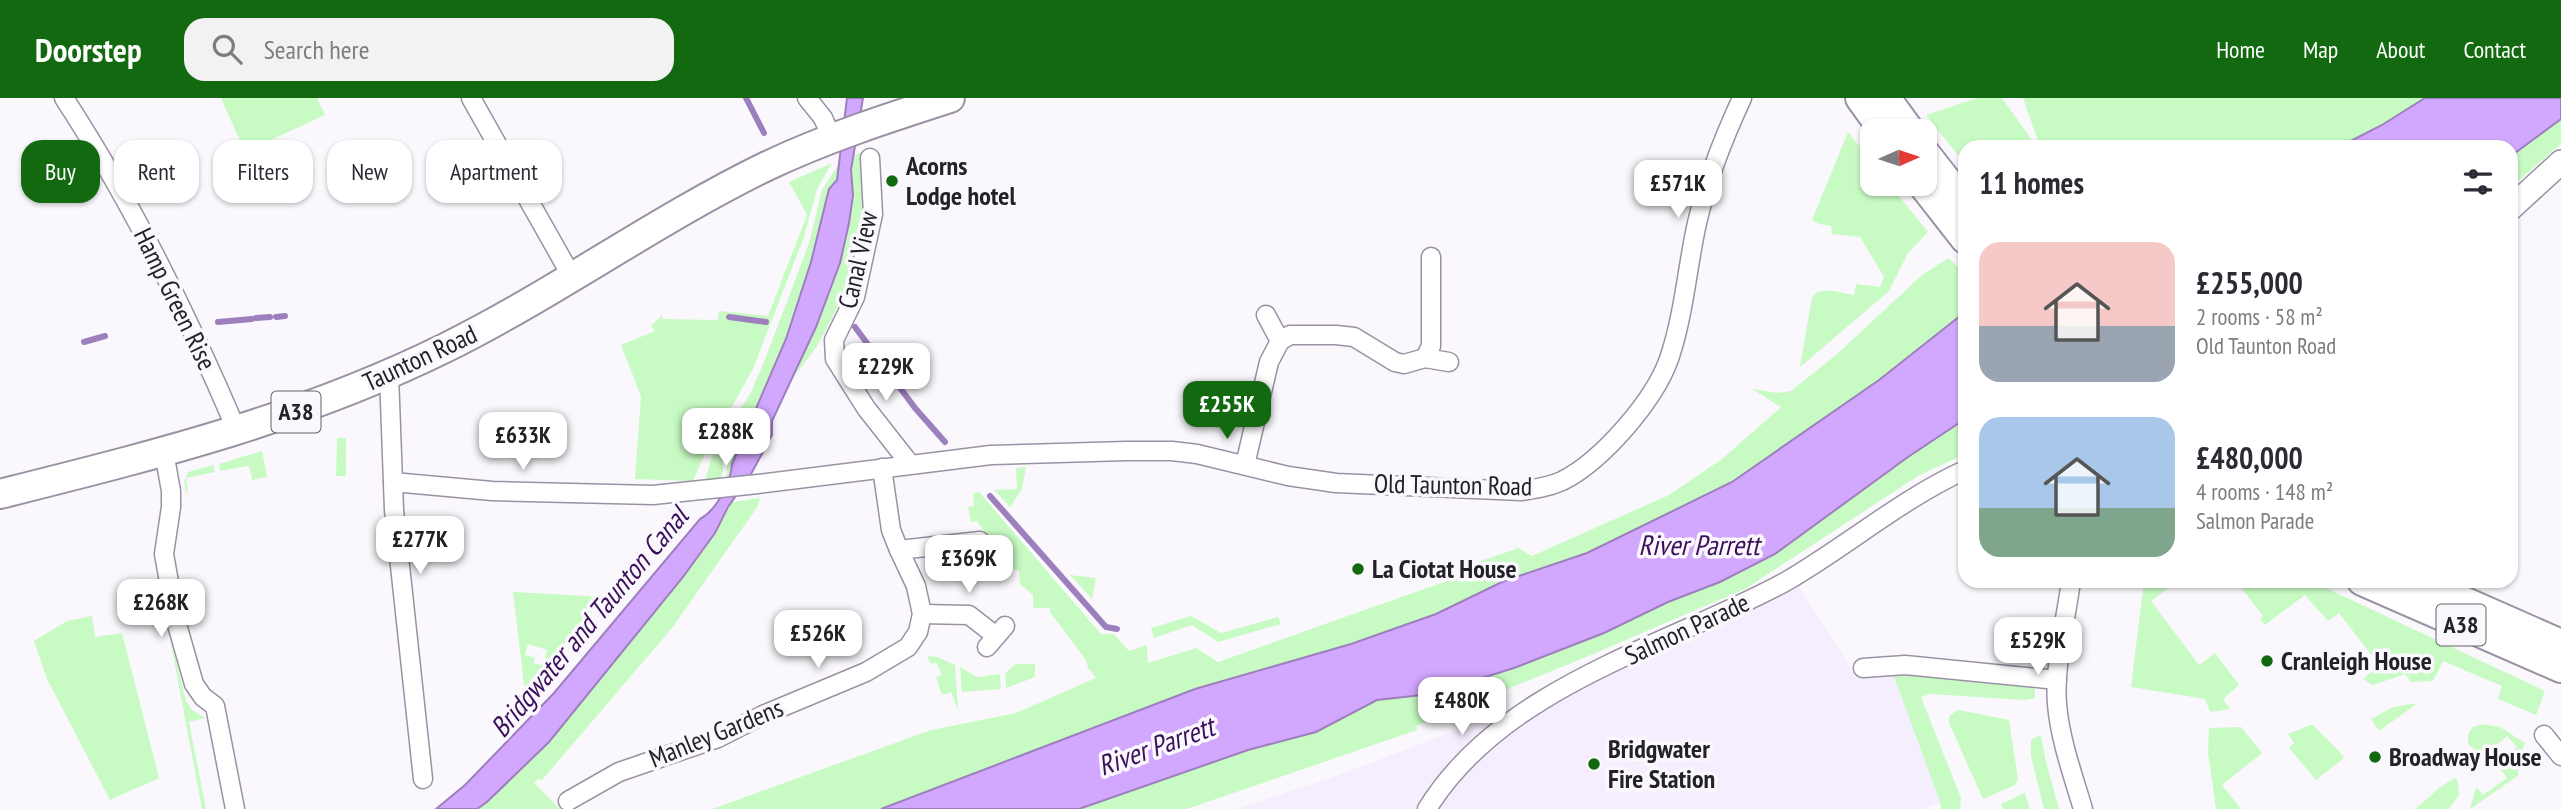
<!DOCTYPE html>
<meta charset="utf-8">
<style>
body{margin:0;font-family:"PT Sans Narrow",sans-serif;background:#f2f2f3;color:#2b2b33;height:100vh;display:flex;flex-direction:column;font-size:26px;white-space:nowrap}
*{box-sizing:border-box;margin:0}
p{font-size:23px;color:#7c7c81}
.icon{flex:none;width:38px;height:38px;fill:none;stroke:currentColor;stroke-width:2;stroke-linecap:round;stroke-linejoin:round}
.map{position:relative;flex:1;overflow:hidden}
.sheet{position:absolute;left:1958px;top:42px;width:560px;height:448px;display:flex;flex-direction:column;background:#fff;border-radius:21px;box-shadow:0 2px 5px #0004}
.sheet>*{flex:none}
.banner{position:absolute;left:21px;top:42px;width:665px;height:63px;display:flex;gap:14px}
.needle{width:46px;rotate:87deg}
.controls{position:absolute;left:1860px;top:21px;display:grid;gap:14px}
.controls a{display:grid;place-items:center;width:77px;height:77px;border-radius:14px;background:#fff;box-shadow:0 2px 5px #0004;font-size:35px}
.price{position:absolute;translate:-50% -60px;padding:0 16px;border-radius:14px;background:#fff;color:#222;font-size:23px;line-height:46px;filter:drop-shadow(0 2px 4px #0008)}
.price::after{content:'';position:absolute;left:50%;top:42px;width:21px;height:16px;margin-left:-10px;background:inherit;clip-path:polygon(0 0,100% 0,50% 100%)}
.price.selected{background:#12690f;color:#fff}
ul{padding:0;list-style:none}
li{display:flex;align-items:center;gap:21px;height:175px;padding:0 21px}
li span{display:grid;place-items:center;flex:none;width:196px;height:140px;border-radius:21px;color:#555}
li>.icon{margin-inline-start:auto}
span .icon{width:84px;height:84px;fill:#fffc;stroke-width:1}
li b{font-size:30px}
h2{display:flex;justify-content:space-between;align-items:center;height:84px;padding:0 21px;font-size:30px}
.pill{padding:0 24px;border-radius:21px;background:#fff;box-shadow:0 2px 5px #0004;font-size:24px;line-height:63px}
.pill.selected{background:#12690f;color:#fff}
header{display:flex;align-items:center;gap:42px;box-sizing:border-box;height:98px;padding:0 35px;background:#12690f;color:#fff}
header strong{font-size:33px}
nav{display:flex;gap:38px;margin-inline-start:auto;font-size:24px}
.search{width:490px;height:63px;background:#f2f2f3;display:flex;align-items:center;gap:18px;box-sizing:border-box;padding:0 24px;border-radius:21px;color:#7c7c81;font-size:26px}
.map>svg:first-child{display:block}
.built{fill:#f5eefe}
.green{fill:#c8fbc3;fill-rule:evenodd}
.water{fill:#d2a7fe;stroke:#9e7fbe;stroke-width:2}
.lines{fill:none;stroke-linecap:round;stroke-linejoin:round}
.stream{stroke:#9e7fbe;stroke-width:6}
.minor-casing{stroke:#9a92a4;stroke-width:21}
.tertiary-casing{stroke:#9a92a4;stroke-width:26}
.primary-casing{stroke:#9a92a4;stroke-width:32}
.minor{stroke:#fff;stroke-width:18}
.tertiary{stroke:#fff;stroke-width:23}
.primary{stroke:#fff;stroke-width:28}
.poi-dot{fill:#12690f;stroke:#faf8fc;stroke-width:2.5}
.labels{text-anchor:middle;stroke-width:7;stroke-linejoin:round;paint-order:stroke}
.shield{fill:#faf8fc;stroke:#646268;stroke-width:2}
.shield-label{font-size:24px;font-weight:bold;fill:#242128}
.poi-label{font-size:26px;font-weight:bold;fill:#242128;stroke:#faf8fc;text-anchor:start}
.street-label{font-size:26px;fill:#242128;stroke:#faf8fc}
.water-label{font-size:28px;font-style:italic;fill:#3b105b;stroke:#faf8fc}
</style>
<header>
<strong>Doorstep</strong>
<div class="search"><svg class="icon" aria-label="search" viewBox="0 0 24 24"><circle cx="10" cy="10" r="6"/><path d="M15 15l6 6"/></svg>Search here</div>
<nav><a>Home</a><a>Map</a><a>About</a><a>Contact</a></nav>
</header>
<div class="map">
<svg width="2561" height="711" viewBox="0 0 2561 711">
<rect width="100%" height="100%" fill="#faf8fc"/>
<path class="built" d="M1793,479L1858,581L1874,575L1892,573L1941,704L1924,711H1237L1328,681L1486,621L1499,634L1538,605Z"/>
<g class="green">
<path d="M221,0H317L325,17L245,54Z"/>
<path d="M1977,0H2002L2037,49H1965V66L1926,17Z"/>
<path d="M2023,0H2425L2382,27L2339,49H2040Z"/>
<path d="M2561,21V46L2511,89V58Z"/>
<path d="M1848,34L1872,64V86H1889L1928,134L1908,155L1889,193L1800,269L1812,199C1821,187 1840,195 1854,197L1856,186L1880,189L1884,179L1860,139L1832,136L1831,128L1819,126L1812,122Z"/>
<path d="M863,54C859,74 866,94 863,114C857,160 843,203 820,243C814,254 802,267 795,278C816,229 839,179 849,126C854,103 850,79 854,57Z"/>
<path d="M832,65L817,91L804,139L753,271L702,362L693,383L635,381L641,298L621,247L655,233L651,228L662,217L663,221L718,222L719,213L768,218L807,117L789,84Z"/>
<path d="M838,67L837,82L829,92L811,164L786,241L737,353C733,363 733,374 728,384H724L727,376L726,335L751,294L766,259L809,145L822,92Z"/>
<path d="M1949,160L1963,175H1965V214L1879,282L1732,384L1587,455L1504,483L1436,516L1351,546L1195,591L881,711H712L931,632L1016,615L1096,580L1088,570L1086,562L1050,514V510H1033V497L1020,486L1019,472H1013L1012,467H1008L977,423L971,424L968,409L974,408L973,395L979,394L1101,536H1114L1129,553L1147,547L1148,565L1196,550L1218,564L1458,479L1457,471L1510,453L1518,450L1532,458L1669,397L1722,361L1781,309L1752,291L1778,295L1791,293L1836,257L1922,177Z"/>
<path d="M1965,321V356L1918,378L1745,491L1579,562L1416,628L1417,632L1187,711H1079L1248,652L1316,634L1377,602L1431,596L1514,570L1604,535L1668,504L1720,484L1775,456L1908,359Z"/>
<path d="M337,340H346V378H336Z"/>
<path d="M721,340L723,372L720,384H705L711,361Z"/>
<path d="M262,353L267,379L252,382L249,368L220,373L219,366Z"/>
<path d="M213,367L215,374L186,380L188,395H186L184,383L188,374Z"/>
<path d="M1026,369L1022,391L1010,409L994,392L1017,391L1016,370Z"/>
<path d="M760,400L758,408L672,530L542,682L538,681L534,685L560,711H477L487,704L549,644L715,435L732,404Z"/>
<path d="M1070,477L1096,480L1092,501Z"/>
<path d="M2144,483H2178L2151,503L2199,567L2215,555L2239,587L2223,601L2230,611L2210,614L2205,601L2131,589Z"/>
<path d="M2236,483H2311L2545,593L2536,617L2498,601L2502,588L2443,563L2433,583L2411,584L2405,576L2373,587L2363,581L2379,567L2339,515L2328,523L2305,497L2265,527L2260,521L2263,518Z"/>
<path d="M513,494L604,499L528,591L524,587ZM528,546L547,552L543,567L533,565L535,560L525,557Z"/>
<path d="M92,518L95,539L122,535L159,680L110,702L47,581L34,543L67,523Z"/>
<path d="M1191,518L1221,535L1278,519L1281,526L1218,544L1192,527L1154,540L1151,530Z"/>
<path d="M168,530L186,603L192,612L206,620L189,624L206,711H202Z"/>
<path d="M927,558L937,559L955,567L958,612L951,594L942,597L936,579L942,577L936,564L931,566Z"/>
<path d="M1016,566H1035V579L1006,590L1005,575Z"/>
<path d="M960,569L977,579L1000,576L1001,591L962,594Z"/>
<path d="M1892,573L1909,574L1925,579L2027,587L2035,591V600L2024,602L1930,596L1921,599L1961,700L1960,711H1941L1940,704Z"/>
<path d="M2418,605L2379,633L2371,621L2393,609Z"/>
<path d="M1959,612L2009,622L2018,681L2015,687L1983,701L1949,625L1950,617Z"/>
<path d="M2313,626C2322,639 2335,647 2344,660L2316,682L2289,650L2294,645L2288,636Z"/>
<path d="M2482,626L2500,629L2525,645L2522,653L2535,660L2518,673L2519,677L2470,711L2476,689L2483,697L2507,680L2499,669L2505,666H2521V659L2506,657L2517,649L2507,638L2488,654L2475,652L2468,646V636L2473,629Z"/>
<path d="M2241,629L2262,655L2222,687L2241,711H2216L2208,654L2209,630Z"/>
<path d="M2041,637L2046,664L2059,711H2044L2031,658V642Z"/>
<path d="M2455,680L2458,684L2459,697L2449,711H2415C2428,701 2440,687 2455,680Z"/>
<path d="M2025,695L2030,711H2003L2001,706Z"/>
</g>
<g class="water">
<path d="M847,0H863L851,72L853,97L849,125L840,165L816,229L772,323V337L750,378L728,409L715,435L683,479L549,644L487,704L477,711H436L465,687L554,595L700,421C717,412 731,384 732,366L786,241L811,164L829,91L837,82Z"/>
<path d="M2425,0H2561V21L2511,58V49H2339L2382,27Z"/>
<path d="M1965,214V321L1908,359L1775,456L1720,484L1668,504L1604,535L1514,570L1431,596L1377,602L1316,634L1248,652L1079,711H881L1195,591L1351,546L1436,516L1504,483L1587,455L1732,384L1879,282Z"/>
</g>
<g class="lines">
<g class="stream">
<path d="M746,0L764,35"/>
<path d="M276,219L285,218"/>
<path d="M729,219L766,224"/>
<path d="M256,220L270,219"/>
<path d="M218,224L252,221"/>
<path d="M855,229L915,310L945,344"/>
<path d="M84,244L105,238"/>
<path d="M990,398L1106,529L1117,531"/>
</g>
<g class="minor-casing">
<g id="minor">
<path d="M64,0C132,104 188,218 237,333"/>
<path d="M471,0L572,179"/>
<path d="M807,0L823,20L832,40"/>
<path d="M870,60L873,116L855,199L834,242L835,261L866,310L910,366"/>
<path d="M1266,217L1280,243"/>
<path d="M1425,260L1449,264"/>
<path d="M389,276L394,412L423,681"/>
<path d="M164,354L171,393V409L164,456L176,523L194,586L203,599L215,608L235,711"/>
<path d="M1245,367L1269,264L1280,243L1290,237H1336L1354,239L1395,264L1404,266L1425,260L1431,248V159"/>
<path d="M882,370L891,432L899,452"/>
<path d="M393,384L492,393L653,397L758,386L991,357L1126,353H1172L1197,356L1288,378L1336,385L1521,393C1535,391 1549,389 1562,383C1602,363 1654,303 1669,261C1684,217 1687,170 1697,125C1707,81 1723,41 1742,0"/>
<path d="M2071,483C2066,521 2054,568 2057,606C2060,642 2073,677 2083,711"/>
<path d="M922,516L969,517L996,538"/>
<path d="M987,549L1005,528"/>
<path d="M1863,570L1905,567L2057,582"/>
<path d="M2544,637L2561,658"/>
<path d="M568,703L619,674L718,640L763,617L866,574L908,549L918,534L922,516L916,488L899,452L980,443"/>
<path d="M1427,711C1503,588 1665,549 1785,484C1846,449 1901,401 1965,372"/>
</g>
</g>
<g class="tertiary-casing">
<path id="tertiary" d="M2511,110L2561,64"/>
</g>
<g class="primary-casing">
<g id="primary">
<path d="M1860,0L1884,33"/>
<path d="M1886,0L1910,33"/>
<path d="M1925,55L1965,106"/>
<path d="M1922,86L1965,141"/>
<path d="M0,396C155,357 301,321 445,250C556,195 656,122 767,68C826,40 888,20 950,0"/>
<path d="M2362,483L2561,570"/>
<path d="M2418,483L2561,546"/>
</g>
</g>
<use href="#minor" class="minor"/>
<use href="#tertiary" class="tertiary"/>
<use href="#primary" class="primary"/>
</g>
<g class="poi-dot">
<circle cx="892" cy="83" r="7"/>
<circle cx="1358" cy="471" r="7"/>
<circle cx="2267" cy="563" r="7"/>
<circle cx="2375" cy="659" r="7"/>
<circle cx="1594" cy="666" r="7"/>
</g>
<g class="labels">
<g class="shield">
<rect x="271.5" y="293.5" width="49" height="41" rx="5"/>
<rect x="2436.5" y="506.5" width="49" height="41" rx="5"/>
</g>
<g class="shield-label">
<text x="296" y="322">A38</text>
<text x="2461" y="535">A38</text>
</g>
<g class="poi-label">
<text x="906" y="77">Acorns<tspan x="906" dy="30">Lodge hotel</tspan></text>
<text x="1372" y="480">La Ciotat House</text>
<text x="2281" y="572">Cranleigh House</text>
<text x="1608" y="660">Bridgwater<tspan x="1608" dy="30">Fire Station</tspan></text>
<text x="2389" y="668">Broadway House</text>
</g>
<g class="street-label">
<text transform="translate(858 162) rotate(-77)" y="9">Canal View</text>
<text transform="translate(175 201) rotate(64)" y="9">Hamp Green Rise</text>
<text transform="translate(420 260) rotate(-25)" y="9">Taunton Road</text>
<text transform="translate(1453 387) rotate(1)" y="9">Old Taunton Road</text>
<text transform="translate(1687 531) rotate(-25)" y="9">Salmon Parade</text>
<text transform="translate(716 635) rotate(-22)" y="9">Manley Gardens</text>
</g>
<g class="water-label">
<text x="1699" y="457">River Parrett</text>
<text transform="translate(589 524) rotate(-50)" y="10">Bridgwater and Taunton Canal</text>
<text transform="translate(1156 648) rotate(-20)" y="10">River Parrett</text>
</g>
</g>
</svg>
<div class="controls">
<a><svg class="needle" viewBox="-14 -14 28 28"><path d="M0-13l5 13h-10z" fill="#e53935"/><path d="M0 13l5-13h-10z" fill="#7c7c81"/></svg></a>
</div>
<b class="price" style="left:1678px;top:122px">£571K</b>
<b class="price" style="left:886px;top:305px">£229K</b>
<b class="price selected" style="left:1227px;top:343px">£255K</b>
<b class="price" style="left:726px;top:370px">£288K</b>
<b class="price" style="left:523px;top:374px">£633K</b>
<b class="price" style="left:420px;top:478px">£277K</b>
<b class="price" style="left:969px;top:497px">£369K</b>
<b class="price" style="left:161px;top:541px">£268K</b>
<b class="price" style="left:818px;top:572px">£526K</b>
<b class="price" style="left:2038px;top:579px">£529K</b>
<b class="price" style="left:1462px;top:639px">£480K</b>
<div class="banner">
<a class="pill selected">Buy</a>
<a class="pill">Rent</a>
<a class="pill">Filters</a>
<a class="pill">New</a>
<a class="pill">Apartment</a>
</div>
<section class="sheet">
<h2>11 homes<svg class="icon" aria-label="filters" viewBox="0 0 24 24"><path d="M4 7h16M4 17h16"/><circle cx="9" cy="7" r="2"/><circle cx="15" cy="17" r="2"/></svg></h2>
<ul>
<li><span style="background:linear-gradient(#f6c9c9 60%,#9aa5b1 0)"><svg class="icon" aria-label="home" viewBox="0 0 24 24"><path d="M3 11l9-7 9 7M6 9v11h12V9"/></svg></span><div><b>£255,000</b><p>2 rooms · 58 m²</p><p>Old Taunton Road</p></div></li>
<li><span style="background:linear-gradient(#a9c7e8 65%,#7fa58c 0)"><svg class="icon" aria-label="home" viewBox="0 0 24 24"><path d="M3 11l9-7 9 7M6 9v11h12V9"/></svg></span><div><b>£480,000</b><p>4 rooms · 148 m²</p><p>Salmon Parade</p></div></li>
</ul>
</section>
</div>
